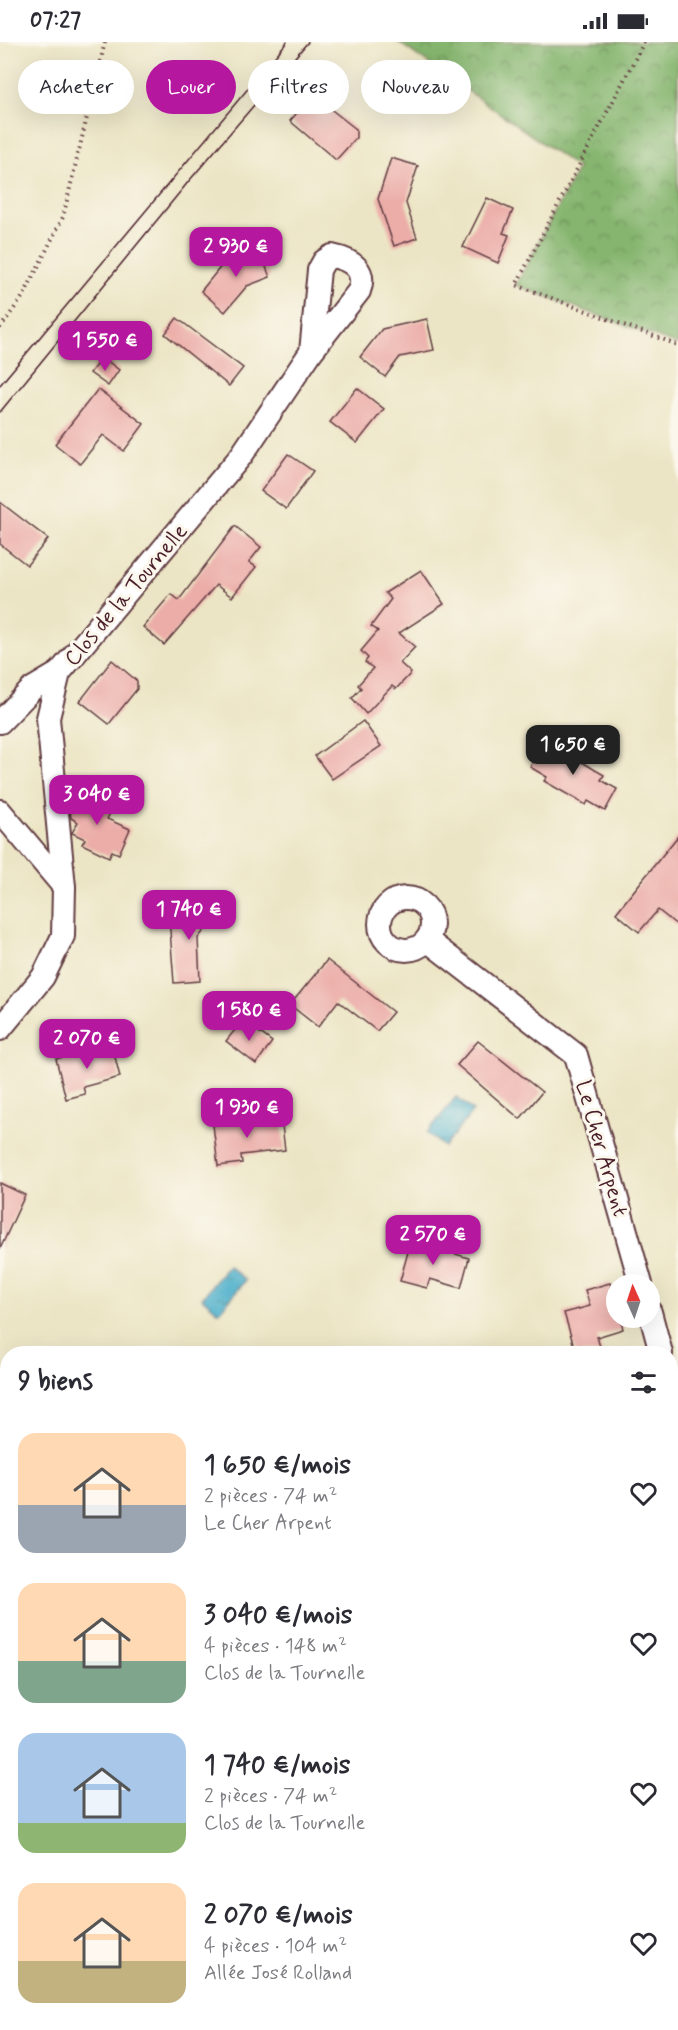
<!DOCTYPE html>
<html lang="fr">
<meta charset="utf-8">
<style>
body{margin:0;font-family:Mynerve,sans-serif;background:#f2f2f3;color:#2b2b33;height:100vh;display:flex;flex-direction:column;font-size:22px;white-space:nowrap}
*{box-sizing:border-box;margin:0}
p{font-size:20px;color:#7c7c81}
.icon{flex:none;width:33px;height:33px;fill:none;stroke:currentColor;stroke-width:2;stroke-linecap:round;stroke-linejoin:round}
.map{position:relative;flex:1;overflow:hidden}
.drawer{position:absolute;left:0px;top:1304px;width:678px;height:686px;display:flex;flex-direction:column;background:#fff;border-radius:24px 24px 0 0;box-shadow:0 6px 24px #0002}
.drawer>*{flex:none}
.guide{position:absolute;left:18px;top:18px;width:642px;height:54px;display:flex;gap:12px}
.needle{width:39px;rotate:357deg}
.buttons{position:absolute;left:606px;top:1232px;display:grid;gap:12px}
.buttons a{display:grid;place-items:center;width:54px;height:54px;border-radius:50%;background:#fff;box-shadow:0 6px 24px #0002;font-size:30px}
.price{position:absolute;translate:-50% -51px;padding:0 14px;border-radius:12px;background:#b5179e;color:#fff;font-size:20px;line-height:39px;filter:drop-shadow(0 2px 3px #0008)}
.price::after{content:'';position:absolute;left:50%;top:36px;width:18px;height:14px;margin-left:-9px;background:inherit;clip-path:polygon(0 0,100% 0,50% 100%)}
.price.on{background:#222;color:#fff}
ul{padding:0;list-style:none}
li{display:flex;align-items:center;gap:18px;height:150px;padding:0 18px}
li span{display:grid;place-items:center;flex:none;width:168px;height:120px;border-radius:18px;color:#555}
li>.icon{margin-inline-start:auto}
span .icon{width:72px;height:72px;fill:#fffc;stroke-width:1}
li b{font-size:26px}
h2{display:flex;justify-content:space-between;align-items:center;height:72px;padding:0 18px;font-size:26px}
.pill{padding:0 21px;border-radius:27px;background:#fff;box-shadow:0 6px 24px #0002;font-size:21px;line-height:54px}
.pill.on{background:#b5179e;color:#fff}
.status{display:flex;justify-content:space-between;align-items:center;height:42px;padding:0 30px;background:#fff;direction:ltr}
.status svg{height:16px;fill:currentColor}
.map>svg:first-child{display:block}
.forest{fill:url(#forest-crowns);stroke:#686a4c;stroke-width:1.5}
.water{fill:url(#water-ripples);stroke:#4a677a;stroke-width:1.5}
.building{fill:#ecada9}
.lines{fill:none;stroke-linecap:round;stroke-linejoin:round}
.service-casing{stroke:#623d42;stroke-width:14}
.minor-casing{stroke:#623d42;stroke-width:26}
.tertiary-casing{stroke:#623d42;stroke-width:30}
.path{stroke:#623d42;stroke-width:4;stroke-dasharray:1.5 4.5;stroke-linecap:butt}
.service{stroke:#fff;stroke-width:10}
.minor{stroke:#fff;stroke-width:22}
.tertiary{stroke:#fff;stroke-width:27}
.tram{stroke:#4a1f2b;stroke-width:1.5}
.labels{text-anchor:middle;stroke-width:6;stroke-linejoin:round;paint-order:stroke}
.street-label{font-size:22px;fill:#4a1f2b;stroke:#fbf7ec}
</style>
<div class="status"><b>07:27</b><svg viewBox="0 0 49 12"><path d="M0 12V9h3v3zM5 12V6h3v6zM10 12V3h3v9zM15 12V0h3v12zM26 1h20v11H26zM47 4h2v5h-2z"/></svg></div>
<div class="map">
<svg width="678" height="1988" viewBox="0 0 678 1988">
<defs>
<pattern id="forest-crowns" width="20" height="18" patternUnits="userSpaceOnUse" patternTransform="scale(1.5)"><rect width="20" height="18" fill="#85b56e"/><path d="M2 6a3 3 0 1 1 6 0M12 15a3 3 0 1 1 6 0" fill="none" stroke="#6f935b"/></pattern>
<pattern id="water-ripples" width="26" height="14" patternUnits="userSpaceOnUse" patternTransform="scale(1.5)"><rect width="26" height="14" fill="#4bafca"/><path d="M2 4q2-2 4 0t4 0M15 11q2-2 4 0t4 0" fill="none" stroke="#408ea4"/></pattern>
</defs>
<rect width="100%" height="100%" fill="#fbf7ec"/>
<filter id="ink" filterUnits="userSpaceOnUse"><feTurbulence type="fractalNoise" baseFrequency=".0167" numOctaves="2"/><feDisplacementMap in="SourceGraphic" scale="12" xChannelSelector="R" yChannelSelector="G"/><feConvolveMatrix kernelMatrix="1 2 1 2 8 2 1 2 1" color-interpolation-filters="sRGB"/></filter>
<filter id="wash" filterUnits="userSpaceOnUse"><feTurbulence type="fractalNoise" baseFrequency=".008" numOctaves="4" result="noise"/><feDisplacementMap in="SourceGraphic" scale="24" xChannelSelector="R" yChannelSelector="G"/><feGaussianBlur stdDeviation="1.35" result="paint"/><feColorMatrix in="noise" values="0 0 0 0 0 0 0 0 0 0 0 0 0 0 0 0 0 1.4 0 .05"/><feComposite in="paint" operator="in"/></filter>
<g filter="url(#wash)">
<rect width="100%" height="100%" fill="#ece5c5"/>
<path class="forest" d="M398,0H678V303L516,243L578,126Z"/>
<g class="water">
<path d="M456,1055L473,1069L444,1105L427,1091Z"/>
<path d="M228,1224L246,1238L219,1270L202,1256Z"/>
</g>
<g id="blocks">
<g class="building">
<path d="M330,25L348,42L328,65L356,87V96L336,118L290,79L320,44L315,41Z"/>
<path d="M391,116L418,124L406,161L417,196L394,204L378,157Z"/>
<path d="M487,156L513,168L503,191L509,193L498,221L463,205Z"/>
<path d="M258,205L270,235L247,244L225,270L201,249L227,217Z"/>
<path d="M177,276L243,326L229,344L165,292Z"/>
<path d="M427,277L434,308L400,315L385,335L360,315L382,287Z"/>
<path d="M102,315L119,328L108,344L90,331Z"/>
<path d="M357,346L384,367L357,401L330,380Z"/>
<path d="M98,347L144,382L124,409L103,393L80,422L55,402Z"/>
<path d="M288,412L313,429L286,467L261,449Z"/>
<path d="M0,460L48,497L27,523L0,502Z"/>
<path d="M235,484L261,505L249,520L256,525L232,555L216,543L164,603L143,585L171,552L179,558Z"/>
<path d="M421,528L444,562L399,591L415,605L400,621L411,631L396,647L392,644L366,672L352,656L361,646L358,643L373,626L365,620L368,616L361,609L378,589L371,584L391,557L385,551Z"/>
<path d="M112,618L137,639V647L109,682L80,659Z"/>
<path d="M363,679L381,704L332,737L315,714Z"/>
<path d="M544,700L556,708L569,704L578,710L580,719L604,733L601,738L617,747L605,769L588,759L586,763L544,739L547,735L530,725Z"/>
<path d="M77,750L113,766L107,777L130,787L119,812L112,809L109,815L82,802L85,797L72,791L78,780L71,776L70,765Z"/>
<path d="M678,794V884L658,868L639,890L616,871Z"/>
<path d="M200,856L218,872L198,896L200,939L174,941L169,875L183,876Z"/>
<path d="M327,918L393,970L377,989L338,959L318,985L290,963Z"/>
<path d="M243,978L272,1000L256,1022L226,999Z"/>
<path d="M478,999L542,1050L520,1077L457,1023Z"/>
<path d="M112,1003L120,1035L83,1045L85,1052L66,1057L56,1017Z"/>
<path d="M281,1075L285,1108L241,1113L242,1121L218,1124L213,1083Z"/>
<path d="M0,1141L25,1153L0,1207Z"/>
<path d="M411,1199L469,1216L461,1246L430,1237L427,1246L400,1239Z"/>
<path d="M610,1241L616,1263V1275H620L623,1287L597,1295L602,1311H576L564,1271L590,1264L585,1248Z"/>
</g>
</g>
</g>
<g filter="url(#ink)">
<use href="#blocks" fill-opacity="0" stroke="#623d42" stroke-width="1.5"/>
<g class="lines">
<g class="service-casing">
<g id="service">
<path d="M670,1656L678,1654"/>
<path d="M352,1982L353,1988"/>
</g>
</g>
<g class="minor-casing">
<g id="minor">
<path d="M0,680L32,647L59,631"/>
<path d="M0,769L64,845"/>
<circle cx="406" cy="882" r="26"/>
<path d="M427,898L576,1013L641,1242"/>
<path d="M0,987L43,935L63,894L64,845L48,676L59,631L241,414L311,310L359,249C367,228 352,218 332,214L324,219L319,228L311,310"/>
<path d="M650,1270L661,1311"/>
</g>
</g>
<g class="tertiary-casing">
<g id="tertiary">
<path d="M670,1901L678,1897"/>
<path d="M0,1923L8,1915"/>
<path d="M329,1982L336,1988"/>
<path d="M473,1988L498,1982"/>
</g>
</g>
<g class="path">
<path d="M644,0L516,243L678,303"/>
<path d="M0,286L24,253L63,175L105,0"/>
<path d="M400,1982L401,1988"/>
<path d="M278,1988L277,1984L280,1982"/>
</g>
<use href="#service" class="service"/>
<use href="#minor" class="minor"/>
<use href="#tertiary" class="tertiary"/>
<g class="tram">
<path d="M0,343L287,0"/>
<path d="M0,370L189,139L308,0"/>
</g>
</g>
</g>
<g class="labels">
<g class="street-label">
<text transform="translate(125 552) rotate(-50)" y="8">Clos de la Tournelle</text>
<text transform="translate(603 1106) rotate(74)" y="8">Le Cher Arpent</text>
</g>
</g>
</svg>
<div class="buttons">
<a><svg class="needle" viewBox="-14 -14 28 28"><path d="M0-13l5 13h-10z" fill="#e53935"/><path d="M0 13l5-13h-10z" fill="#7c7c81"/></svg></a>
</div>
<b class="price" style="left:236px;top:236px">2 930 €</b>
<b class="price" style="left:105px;top:330px">1 550 €</b>
<b class="price on" style="left:573px;top:734px">1 650 €</b>
<b class="price" style="left:97px;top:784px">3 040 €</b>
<b class="price" style="left:189px;top:899px">1 740 €</b>
<b class="price" style="left:249px;top:1000px">1 580 €</b>
<b class="price" style="left:87px;top:1028px">2 070 €</b>
<b class="price" style="left:247px;top:1097px">1 930 €</b>
<b class="price" style="left:433px;top:1224px">2 570 €</b>
<div class="guide">
<a class="pill">Acheter</a>
<a class="pill on">Louer</a>
<a class="pill">Filtres</a>
<a class="pill">Nouveau</a>
</div>
<section class="drawer">
<h2>9 biens<svg class="icon" aria-label="filters" viewBox="0 0 24 24"><path d="M4 7h16M4 17h16"/><circle cx="9" cy="7" r="2"/><circle cx="15" cy="17" r="2"/></svg></h2>
<ul>
<li><span style="background:linear-gradient(#ffd9b3 60%,#9aa5b1 0)"><svg class="icon" aria-label="home" viewBox="0 0 24 24"><path d="M3 11l9-7 9 7M6 9v11h12V9"/></svg></span><div><b>1 650 €/mois</b><p>2 pièces · 74 m²</p><p>Le Cher Arpent</p></div><svg class="icon" aria-label="heart" viewBox="0 0 24 24"><path d="M12 20l-8-8c-3-5 5-10 8-4 3-6 11-1 8 4z"/></svg></li>
<li><span style="background:linear-gradient(#ffd9b3 65%,#7fa58c 0)"><svg class="icon" aria-label="home" viewBox="0 0 24 24"><path d="M3 11l9-7 9 7M6 9v11h12V9"/></svg></span><div><b>3 040 €/mois</b><p>4 pièces · 148 m²</p><p>Clos de la Tournelle</p></div><svg class="icon" aria-label="heart" viewBox="0 0 24 24"><path d="M12 20l-8-8c-3-5 5-10 8-4 3-6 11-1 8 4z"/></svg></li>
<li><span style="background:linear-gradient(#a9c7e8 75%,#8fb573 0)"><svg class="icon" aria-label="home" viewBox="0 0 24 24"><path d="M3 11l9-7 9 7M6 9v11h12V9"/></svg></span><div><b>1 740 €/mois</b><p>2 pièces · 74 m²</p><p>Clos de la Tournelle</p></div><svg class="icon" aria-label="heart" viewBox="0 0 24 24"><path d="M12 20l-8-8c-3-5 5-10 8-4 3-6 11-1 8 4z"/></svg></li>
<li><span style="background:linear-gradient(#ffd9b3 65%,#c2b280 0)"><svg class="icon" aria-label="home" viewBox="0 0 24 24"><path d="M3 11l9-7 9 7M6 9v11h12V9"/></svg></span><div><b>2 070 €/mois</b><p>4 pièces · 104 m²</p><p>Allée José Rolland</p></div><svg class="icon" aria-label="heart" viewBox="0 0 24 24"><path d="M12 20l-8-8c-3-5 5-10 8-4 3-6 11-1 8 4z"/></svg></li>
</ul>
</section>
</div>
